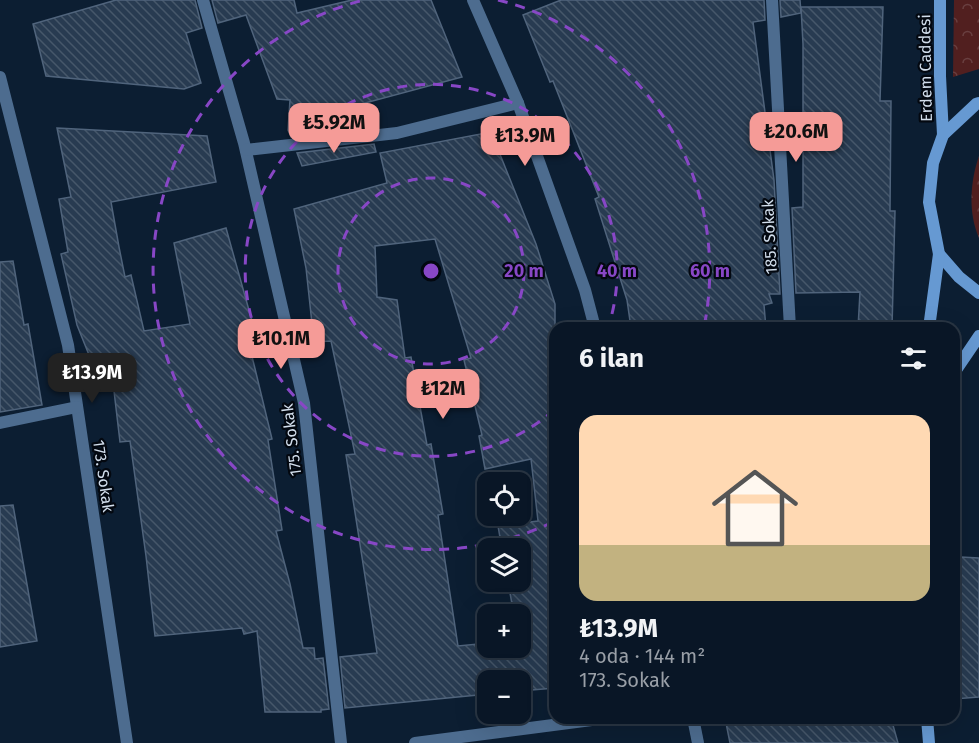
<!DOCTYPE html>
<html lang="tr">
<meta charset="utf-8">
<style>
body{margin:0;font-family:"Fira Sans",sans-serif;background:#172332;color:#f1f3f6;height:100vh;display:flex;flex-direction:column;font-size:22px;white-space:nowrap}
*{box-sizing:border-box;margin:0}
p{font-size:20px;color:#999fa7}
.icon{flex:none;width:33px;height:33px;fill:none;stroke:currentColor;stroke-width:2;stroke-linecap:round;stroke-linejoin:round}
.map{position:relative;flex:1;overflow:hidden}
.panel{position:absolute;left:549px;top:322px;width:411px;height:402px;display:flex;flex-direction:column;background:#091626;border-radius:18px;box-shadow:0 6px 24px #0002,0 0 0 2px #293543}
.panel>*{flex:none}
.controls{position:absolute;left:477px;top:472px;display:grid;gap:12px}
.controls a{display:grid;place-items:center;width:54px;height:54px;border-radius:12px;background:#091626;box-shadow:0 6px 24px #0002,0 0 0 2px #293543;font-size:30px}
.price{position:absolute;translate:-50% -51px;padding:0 14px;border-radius:12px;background:#f59b97;color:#111;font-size:20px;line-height:39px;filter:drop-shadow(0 2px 3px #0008)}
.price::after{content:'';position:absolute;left:50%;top:36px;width:18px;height:14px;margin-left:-9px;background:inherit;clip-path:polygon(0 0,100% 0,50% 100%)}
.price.selected{background:#222;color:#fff}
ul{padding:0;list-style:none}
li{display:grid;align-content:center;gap:12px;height:318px;padding:0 30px}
li span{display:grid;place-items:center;height:186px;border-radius:18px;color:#555}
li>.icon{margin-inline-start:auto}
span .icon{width:108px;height:108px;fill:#fffc;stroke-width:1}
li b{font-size:26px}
h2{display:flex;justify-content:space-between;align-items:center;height:72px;padding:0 30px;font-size:26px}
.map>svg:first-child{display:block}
.park{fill:url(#park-crowns)}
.building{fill:url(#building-back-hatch);stroke:#50647c;stroke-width:1.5;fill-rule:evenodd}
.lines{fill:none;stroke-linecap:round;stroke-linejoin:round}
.minor{stroke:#4d6c8f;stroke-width:12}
.tertiary{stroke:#4d6c8f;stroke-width:12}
.secondary{stroke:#6699d2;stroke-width:12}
.ring{fill:none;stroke:#8847c6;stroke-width:3;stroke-dasharray:10 8}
.labels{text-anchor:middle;stroke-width:4.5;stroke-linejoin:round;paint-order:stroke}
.street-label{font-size:16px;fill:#d2deec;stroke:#030810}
.centre{fill:#8847c6;stroke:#030810;stroke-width:3}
.ring-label{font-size:18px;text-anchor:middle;font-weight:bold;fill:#8847c6;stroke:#030810;stroke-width:4.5;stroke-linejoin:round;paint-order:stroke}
</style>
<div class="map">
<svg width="979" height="743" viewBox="0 0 979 743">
<defs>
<pattern id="park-crowns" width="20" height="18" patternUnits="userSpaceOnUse" patternTransform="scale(1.5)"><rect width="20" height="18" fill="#511f1f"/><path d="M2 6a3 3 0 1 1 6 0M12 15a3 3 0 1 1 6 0" fill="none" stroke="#693f40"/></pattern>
<pattern id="building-back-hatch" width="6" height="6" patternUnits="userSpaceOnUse" patternTransform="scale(1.5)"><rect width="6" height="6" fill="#283b51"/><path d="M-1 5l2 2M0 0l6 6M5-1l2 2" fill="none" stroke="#46576a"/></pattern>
</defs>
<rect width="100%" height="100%" fill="#0c1e32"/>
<g class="park">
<path d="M954,0H979V69L953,77Z"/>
<path d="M979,156V238C968,213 970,182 979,156Z"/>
</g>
<g class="building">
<path d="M116,0H195L202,28L186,33L201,83L184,89L46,76L33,24Z"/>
<path d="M212,0H294L297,13L352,0H431L462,77L365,103L370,128L291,137L288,130L290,100L277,99L246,15L218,23Z"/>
<path d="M561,0H764L765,20L753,22L774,180L780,294H769L772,303L764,305L766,328H631L627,300L595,199L599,197L553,81L550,82L523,15Z"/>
<path d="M780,0H800L801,13L781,17Z"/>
<path d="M801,7H883L880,101H891L890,211H895L892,328H858L860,292L796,293L792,208L803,207V44Z"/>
<path d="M57,128L207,136L216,182L111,202L119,247L125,277L131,275L144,331L190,324L174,243L226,228L259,346L250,348L272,439L268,440L282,530L276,531L290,584L303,648H314L315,659L323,658L329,709L321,710V712H265L257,631L244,634L242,628L155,636L146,556L130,441L120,442L110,357L91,360L77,325L61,254L68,252L59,199L71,197Z"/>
<path d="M491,132L536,244L555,304V688L520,691V681H488V694L345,708L340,657L377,653L346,455L355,454L331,341L314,342L306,268L294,209L387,183L380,153ZM435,239L471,358L464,360L482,435L479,436L485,469L531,459L538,521L498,526L502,549H520V582H508L514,615H520V648H488V643L458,646L438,515L443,514L431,444L427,445L411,357L405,358L397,300L377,297L375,246Z"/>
<path d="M374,144L376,152L302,166L297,153Z"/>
<path d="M13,261L24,325L28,324L42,405L0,412V262Z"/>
<path d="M13,505L37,641L0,647V506Z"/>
<path d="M961,557L979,558V697L954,699V633Z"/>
<path d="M725,718H891L898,743H730Z"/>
</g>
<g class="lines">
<g class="minor">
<path d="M203,0L244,143L304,403L341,743"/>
<path d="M772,0L790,328"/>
<path d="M0,77L68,345L127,743"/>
<path d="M246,150L397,133L518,103"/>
<path d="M0,423L77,407"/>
<path d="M415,743L607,718"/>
</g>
<g class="tertiary">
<path d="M473,0L518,103L585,290L595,328"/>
<path d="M693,718L698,743"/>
</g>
<g class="secondary">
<path d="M940,0V76L943,135"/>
<path d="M979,103L976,104L943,135L933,163L929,202L939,254L959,277L979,293"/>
<path d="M929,328L939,254"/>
<path d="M954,373L979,336"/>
<path d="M927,718L929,743"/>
</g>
</g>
<g class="ring">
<circle cx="431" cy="271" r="93"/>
<path d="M554 410A186 186 0 1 1 608 328"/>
<path d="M553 522A279 279 0 1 1 364 0M498 0A279 279 0 0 1 704 327"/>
</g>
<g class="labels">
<g class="street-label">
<text transform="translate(925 68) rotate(-91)" y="6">Erdem Caddesi</text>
<text transform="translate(769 237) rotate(-93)" y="6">185. Sokak</text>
<text transform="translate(291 440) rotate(-97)" y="6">175. Sokak</text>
<text transform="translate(104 476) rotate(82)" y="6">173. Sokak</text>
</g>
</g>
<circle cx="431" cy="271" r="9" class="centre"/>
<g class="ring-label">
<text x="524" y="277">20 m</text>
<text x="617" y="277">40 m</text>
<text x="710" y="277">60 m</text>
</g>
</svg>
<div class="controls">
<a><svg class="icon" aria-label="locate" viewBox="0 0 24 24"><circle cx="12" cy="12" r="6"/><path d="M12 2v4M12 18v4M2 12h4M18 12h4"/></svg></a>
<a><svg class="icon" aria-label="layers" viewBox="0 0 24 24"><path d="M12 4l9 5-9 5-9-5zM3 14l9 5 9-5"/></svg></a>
<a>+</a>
<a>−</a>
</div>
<b class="price" style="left:334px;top:154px">₺5.92M</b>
<b class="price" style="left:796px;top:163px">₺20.6M</b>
<b class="price" style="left:525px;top:167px">₺13.9M</b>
<b class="price" style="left:281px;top:370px">₺10.1M</b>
<b class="price selected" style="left:92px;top:404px">₺13.9M</b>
<b class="price" style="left:443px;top:420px">₺12M</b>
<section class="panel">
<h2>6 ilan<svg class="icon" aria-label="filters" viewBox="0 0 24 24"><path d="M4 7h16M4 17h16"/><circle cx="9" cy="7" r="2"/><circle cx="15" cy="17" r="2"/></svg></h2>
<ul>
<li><span style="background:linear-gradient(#ffd9b3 70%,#c2b280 0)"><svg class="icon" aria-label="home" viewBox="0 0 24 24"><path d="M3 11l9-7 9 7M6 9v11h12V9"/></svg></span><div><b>₺13.9M</b><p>4 oda · 144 m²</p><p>173. Sokak</p></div></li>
</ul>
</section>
</div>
